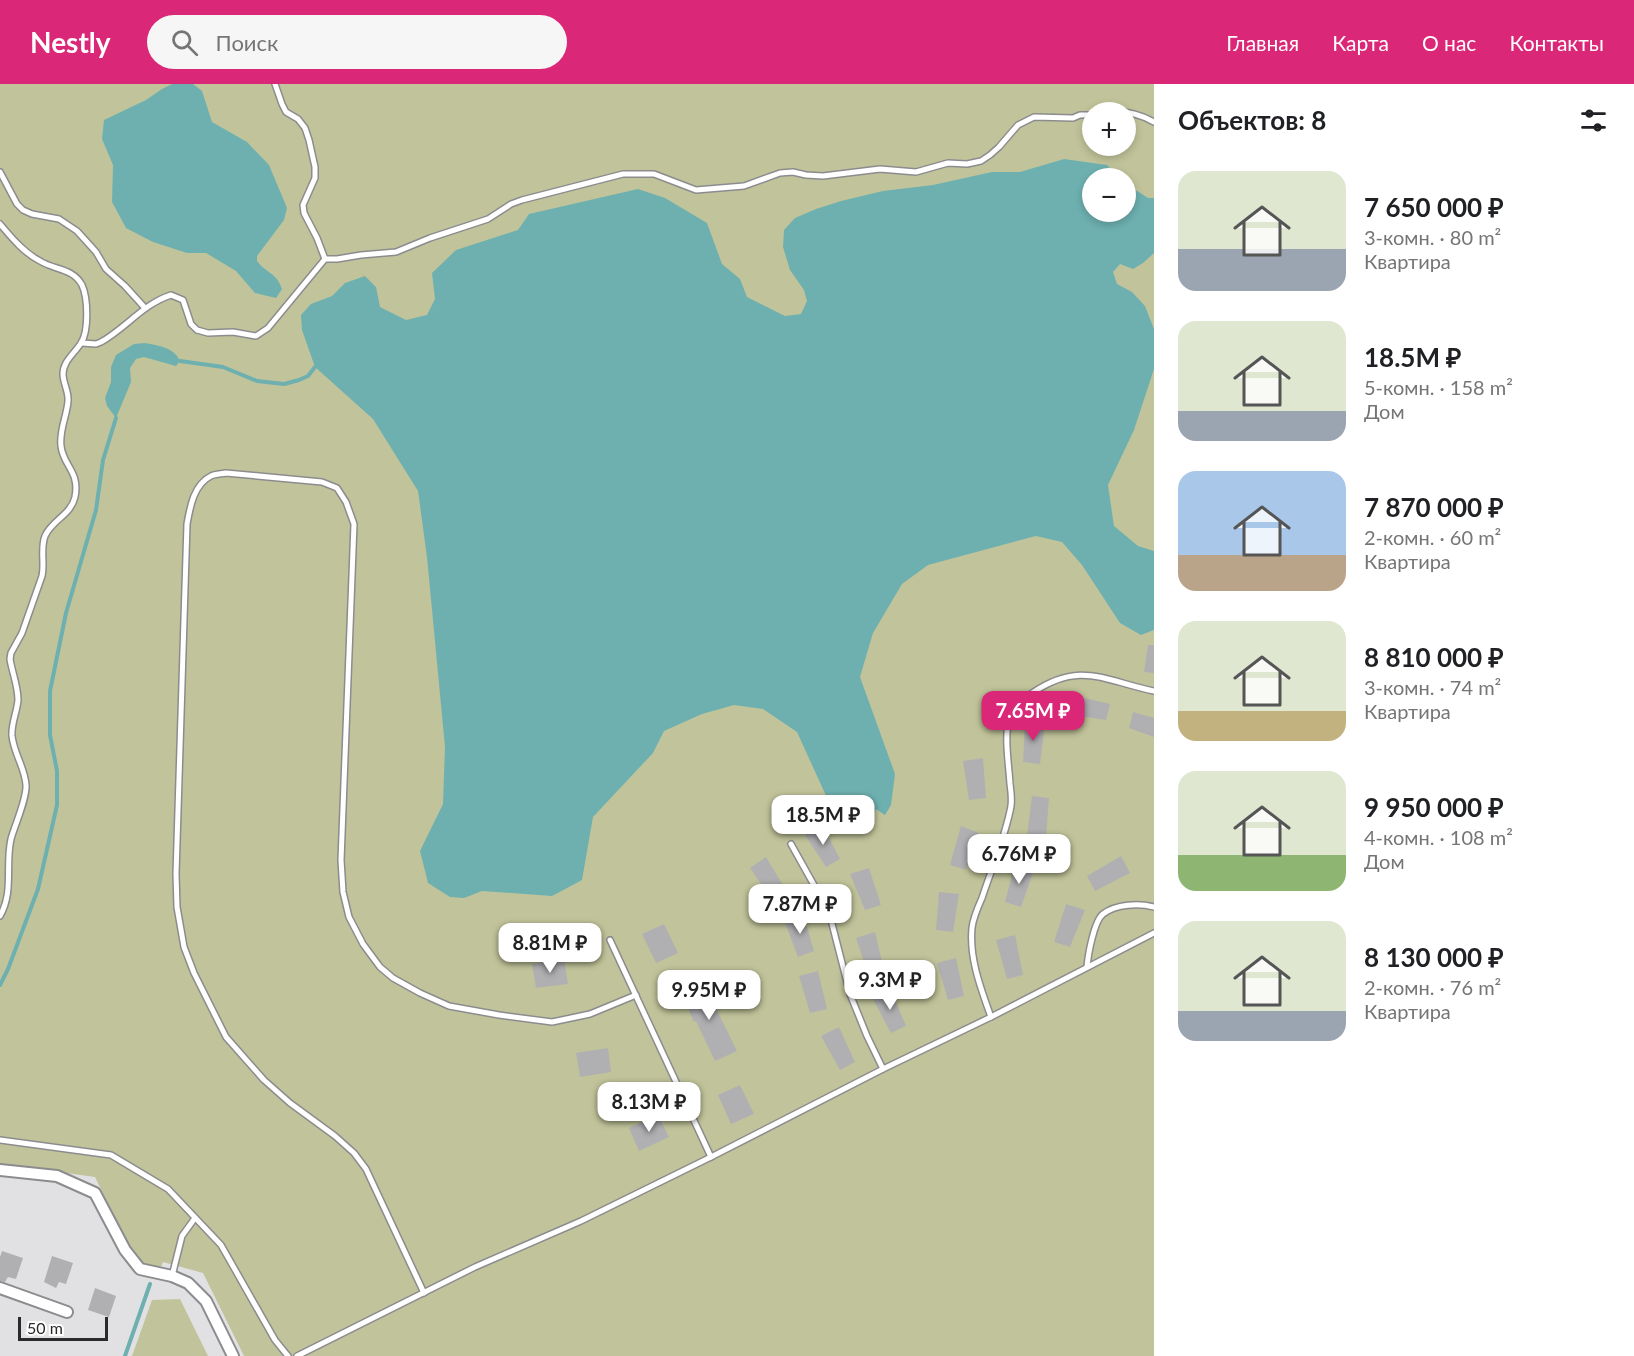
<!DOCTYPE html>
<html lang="ru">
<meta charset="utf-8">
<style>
body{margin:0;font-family:Lato,sans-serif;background:#f6f6f6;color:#202124;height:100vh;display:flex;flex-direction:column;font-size:22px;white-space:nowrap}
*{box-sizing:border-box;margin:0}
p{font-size:20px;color:#757577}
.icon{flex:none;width:33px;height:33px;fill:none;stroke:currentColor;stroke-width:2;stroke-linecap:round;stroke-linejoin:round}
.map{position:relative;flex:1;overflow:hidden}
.drawer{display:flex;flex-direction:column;background:#fff;width:480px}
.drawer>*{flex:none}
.controls{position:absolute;left:1082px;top:18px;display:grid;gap:12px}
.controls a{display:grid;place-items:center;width:54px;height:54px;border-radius:50%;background:#fff;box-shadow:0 3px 9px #0003;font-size:30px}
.scale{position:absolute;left:18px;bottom:15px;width:90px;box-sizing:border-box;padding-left:6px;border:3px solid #2a2a2c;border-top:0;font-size:16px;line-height:21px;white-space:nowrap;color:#2a2a2c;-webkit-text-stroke:4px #fff;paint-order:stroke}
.price{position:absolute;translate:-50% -51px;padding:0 14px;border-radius:12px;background:#fff;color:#222;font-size:20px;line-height:39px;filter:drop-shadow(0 2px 3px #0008)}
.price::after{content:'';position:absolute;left:50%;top:36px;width:18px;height:14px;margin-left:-9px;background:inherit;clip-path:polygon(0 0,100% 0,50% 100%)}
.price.current{background:#db2777;color:#fff}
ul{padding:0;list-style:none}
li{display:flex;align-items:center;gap:18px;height:150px;padding:0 24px}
li span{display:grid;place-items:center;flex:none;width:168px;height:120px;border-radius:18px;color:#555}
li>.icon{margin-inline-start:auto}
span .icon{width:72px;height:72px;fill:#fffc;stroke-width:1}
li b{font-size:26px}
h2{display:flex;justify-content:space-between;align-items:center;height:72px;padding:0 24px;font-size:26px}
header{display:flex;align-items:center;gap:36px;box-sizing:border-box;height:84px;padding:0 30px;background:#db2777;color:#fff}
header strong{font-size:28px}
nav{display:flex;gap:33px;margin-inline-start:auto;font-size:21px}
.search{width:420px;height:54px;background:#f6f6f6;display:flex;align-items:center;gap:15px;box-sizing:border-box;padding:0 21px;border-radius:33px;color:#757577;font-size:22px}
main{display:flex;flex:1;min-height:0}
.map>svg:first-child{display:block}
.green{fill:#c1c49a;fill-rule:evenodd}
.water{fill:#6eb0b0}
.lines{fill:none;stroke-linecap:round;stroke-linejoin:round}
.stream{stroke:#6eb0b0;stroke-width:4}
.building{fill:#b0b0b3}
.lane-casing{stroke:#8c8c8f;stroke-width:8}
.street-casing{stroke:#8c8c8f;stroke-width:14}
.lane{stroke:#fff;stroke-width:5}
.street{stroke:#fff;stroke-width:10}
</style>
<header>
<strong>Nestly</strong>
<div class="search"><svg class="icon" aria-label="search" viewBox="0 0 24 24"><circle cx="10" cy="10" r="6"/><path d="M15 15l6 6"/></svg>Поиск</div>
<nav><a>Главная</a><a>Карта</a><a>О нас</a><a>Контакты</a></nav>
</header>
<main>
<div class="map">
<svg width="1154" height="1272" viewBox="0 0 1154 1272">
<rect width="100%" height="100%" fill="#e1e1e4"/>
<g class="green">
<path d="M0,0H1154V1272H244L203,1189L163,1178L161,1183L145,1180L131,1167L95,1093L0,1080ZM1092,28H1125V62H1092ZM1092,94H1125V128H1092Z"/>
<path d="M180,1215L208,1272H132L152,1216Z"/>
</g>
<g class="water">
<path d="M172,0H193L202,7L212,38L247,58L269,81L287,124L284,136L257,172V177C266,189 277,189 282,205L276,214L255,209L236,187L206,169H187L153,158L126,144L112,118L113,81L102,55L104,36L146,16L162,5Z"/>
<path d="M1064,75L1107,81L1119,94H1092V128H1125V99L1148,114H1154V169L1143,179L1133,185L1120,180L1113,188L1117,200L1132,208L1145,222L1154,245V285L1134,346L1108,401L1114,442L1138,462L1154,467V546L1141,551L1120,539L1082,481L1062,458L1036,452L928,481L902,500L873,549L860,593L895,690L891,721L885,731L876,725L870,737L862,740H851L833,727L797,648L763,625L734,621L702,630L664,647L653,669L593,733L582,796L552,812L482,807L464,814L450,813L428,799L420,767L443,720L445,663L427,473L418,407L373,335L315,283L302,246L301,231L311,220L332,212L345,199L365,192L376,203L380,223L406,236L427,231L435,215L432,189L456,166L518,146L529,130L638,105L665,114L707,139L722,180L740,195L747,213L785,232L801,230L807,217L804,206L790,186L783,163L784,146L795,134L816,125L841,117L883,107L933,101L992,88H1020Z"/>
<path d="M145,259C159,262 174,263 180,277L176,282L144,273L136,275L130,284L131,298L116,334L107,322L105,314L111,298V283L116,271L134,260Z"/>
</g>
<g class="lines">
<g class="stream">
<path d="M180,277L223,283L257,297L284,300L299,296L308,292L315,283"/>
<path d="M0,901L8,885L38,805L57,721V687L50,651V607L66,529L96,426L103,376L116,334"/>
<path d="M125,1272L150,1200"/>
</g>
</g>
<g class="building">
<path d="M1148,561H1154V589L1144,588Z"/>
<path d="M1071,611L1110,620L1106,636L1067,630Z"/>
<path d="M1133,628L1154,634V653L1129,644Z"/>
<path d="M1025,638L1045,640L1040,680L1023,678Z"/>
<path d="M983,674L986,714L969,716L963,677Z"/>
<path d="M1032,712L1049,714L1046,754L1027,752Z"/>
<path d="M822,741L840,775L826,783L805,751Z"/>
<path d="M961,742L979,749L966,786L950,781Z"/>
<path d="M1121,772L1130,789L1095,807L1087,792Z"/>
<path d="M766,773L786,806L772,816L750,784Z"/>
<path d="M1015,780L1034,786L1021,823L1005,818Z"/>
<path d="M869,784L881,821L865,826L850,790Z"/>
<path d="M939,808L959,810L953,848L936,846Z"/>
<path d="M1066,820L1085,826L1070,863L1054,858Z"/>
<path d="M803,830L814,867L798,873L784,836Z"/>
<path d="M664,840L678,869L656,879L642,850Z"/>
<path d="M875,848L884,886L868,890L856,854Z"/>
<path d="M1015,851L1023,891L1007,895L996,856Z"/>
<path d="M956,874L964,912L948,916L937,879Z"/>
<path d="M564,875L568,900L536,904L532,880Z"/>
<path d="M818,887L827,925L810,929L799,892Z"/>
<path d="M703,898L737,967L715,977L696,937L694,938L681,909Z"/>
<path d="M891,906L906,942L891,949L873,915Z"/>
<path d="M839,943L855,978L840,986L821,952Z"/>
<path d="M608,964L611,988L580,993L576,969Z"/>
<path d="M740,1001L754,1030L731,1040L718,1011Z"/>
<path d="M658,1031L669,1053L639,1067L629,1044Z"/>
<path d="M2,1167L23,1174L16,1195L8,1193L5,1198L0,1197V1173Z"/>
<path d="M52,1172L73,1179L66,1200L59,1198L56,1204L44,1198Z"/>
<path d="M95,1204L116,1212L109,1233L88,1226Z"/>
</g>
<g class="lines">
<g class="lane-casing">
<g id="lane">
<path d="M275,0L282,20L286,28L298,35L305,44L309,56L315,83V94L303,121L304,129L317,154L325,175"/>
<path d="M1113,28C1128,27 1141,31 1154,38"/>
<path d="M0,88L17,120L23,126L32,130L59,135L77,147L96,168L106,185L125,202L145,224"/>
<path d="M0,140C11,153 24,169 40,177C54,186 73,184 82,201C88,214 89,247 81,259C75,269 63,277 63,290C63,299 69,308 68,317C67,332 59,346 61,362C63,382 80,387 75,413C71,431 52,436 45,452C40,465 45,479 42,492L22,549L11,569L10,575C12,588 18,602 18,616C17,628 11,640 12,652C14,670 25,684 26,701C27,715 15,740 11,755C5,781 14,808 0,832"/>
<path d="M325,175H337L361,171L396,168L430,154L488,135L511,120L522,116L623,90H654L696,106L744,102L780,89L793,88L806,91L823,92L880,85L916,88L948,79L967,80L981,77L990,71L999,63L1018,41L1034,33L1073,34L1080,31H1092"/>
<path d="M82,259L96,260L101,258C126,244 143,220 171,211L183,216L191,240L197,246L208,249L233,248L256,252L268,244L325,175"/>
<path d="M791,760L829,828L850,910L867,952L883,985"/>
<path d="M610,856L711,1073"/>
<path d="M1087,883C1088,871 1094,837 1103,830C1116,820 1139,819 1154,823"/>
<path d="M991,933C981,905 969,874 972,844C973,834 978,823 982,814C991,786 1006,751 1011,722C1012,715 1011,707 1010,700C1009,682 1004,653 1009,636C1013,625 1023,615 1032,609C1081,576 1104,597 1154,607"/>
<path d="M0,1056L111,1071L168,1105L221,1161L275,1256L288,1272"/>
<path d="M172,1192L182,1152L195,1134"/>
<path d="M424,1209L366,1085L354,1069L335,1052L290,1019L264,996L226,953L194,889L184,863L177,823L176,790L187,440C190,423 194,400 211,392C215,390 222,390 226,389L322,398L337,404L346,418L354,440L341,776L343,808L349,833L363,860L380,883L393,894L420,909L449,922L499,931L552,938L590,930L636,911"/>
<path d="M297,1272L475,1183L581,1137L711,1073L883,985L991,933L1154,849"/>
</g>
</g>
<g class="street-casing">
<g id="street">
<path d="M0,1086L57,1092L95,1109L125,1166L140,1185L172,1192L188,1199L206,1217L233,1272"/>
<path d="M0,1204L67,1228"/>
</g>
</g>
<use href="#lane" class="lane"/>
<use href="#street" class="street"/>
</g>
</svg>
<div class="controls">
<a>+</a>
<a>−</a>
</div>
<div class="scale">50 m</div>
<b class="price current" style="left:1033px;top:658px">7.65M ₽</b>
<b class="price" style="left:823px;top:762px">18.5M ₽</b>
<b class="price" style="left:1019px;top:801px">6.76M ₽</b>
<b class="price" style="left:800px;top:851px">7.87M ₽</b>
<b class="price" style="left:550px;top:890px">8.81M ₽</b>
<b class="price" style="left:890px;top:927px">9.3M ₽</b>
<b class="price" style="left:709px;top:937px">9.95M ₽</b>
<b class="price" style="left:649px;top:1049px">8.13M ₽</b>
</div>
<section class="drawer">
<h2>Объектов: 8<svg class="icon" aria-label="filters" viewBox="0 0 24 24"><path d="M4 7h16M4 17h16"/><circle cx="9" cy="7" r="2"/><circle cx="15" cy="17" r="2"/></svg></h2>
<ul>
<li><span style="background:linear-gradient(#dfe7d0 65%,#9aa5b1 0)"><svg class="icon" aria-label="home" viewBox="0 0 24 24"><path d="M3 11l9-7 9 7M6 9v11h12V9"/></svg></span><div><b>7 650 000 ₽</b><p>3-комн. · 80 m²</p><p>Квартира</p></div></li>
<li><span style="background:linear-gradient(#dfe7d0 75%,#9aa5b1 0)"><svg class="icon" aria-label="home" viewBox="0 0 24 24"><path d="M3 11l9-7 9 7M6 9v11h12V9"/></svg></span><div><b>18.5M ₽</b><p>5-комн. · 158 m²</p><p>Дом</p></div></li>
<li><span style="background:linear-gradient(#a9c7e8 70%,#b9a48a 0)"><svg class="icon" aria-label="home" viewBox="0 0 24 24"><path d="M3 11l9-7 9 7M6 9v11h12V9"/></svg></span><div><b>7 870 000 ₽</b><p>2-комн. · 60 m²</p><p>Квартира</p></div></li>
<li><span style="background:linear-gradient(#dfe7d0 75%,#c2b280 0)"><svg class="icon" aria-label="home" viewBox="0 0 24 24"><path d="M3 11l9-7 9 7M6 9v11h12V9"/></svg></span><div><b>8 810 000 ₽</b><p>3-комн. · 74 m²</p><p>Квартира</p></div></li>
<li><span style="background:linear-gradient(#dfe7d0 70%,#8fb573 0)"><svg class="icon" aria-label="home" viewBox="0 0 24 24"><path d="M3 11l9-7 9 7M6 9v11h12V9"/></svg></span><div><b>9 950 000 ₽</b><p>4-комн. · 108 m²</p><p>Дом</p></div></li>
<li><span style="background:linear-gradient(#dfe7d0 75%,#9aa5b1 0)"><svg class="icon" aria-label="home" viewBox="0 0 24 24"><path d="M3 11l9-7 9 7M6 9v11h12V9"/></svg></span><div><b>8 130 000 ₽</b><p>2-комн. · 76 m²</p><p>Квартира</p></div></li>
</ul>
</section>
</main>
